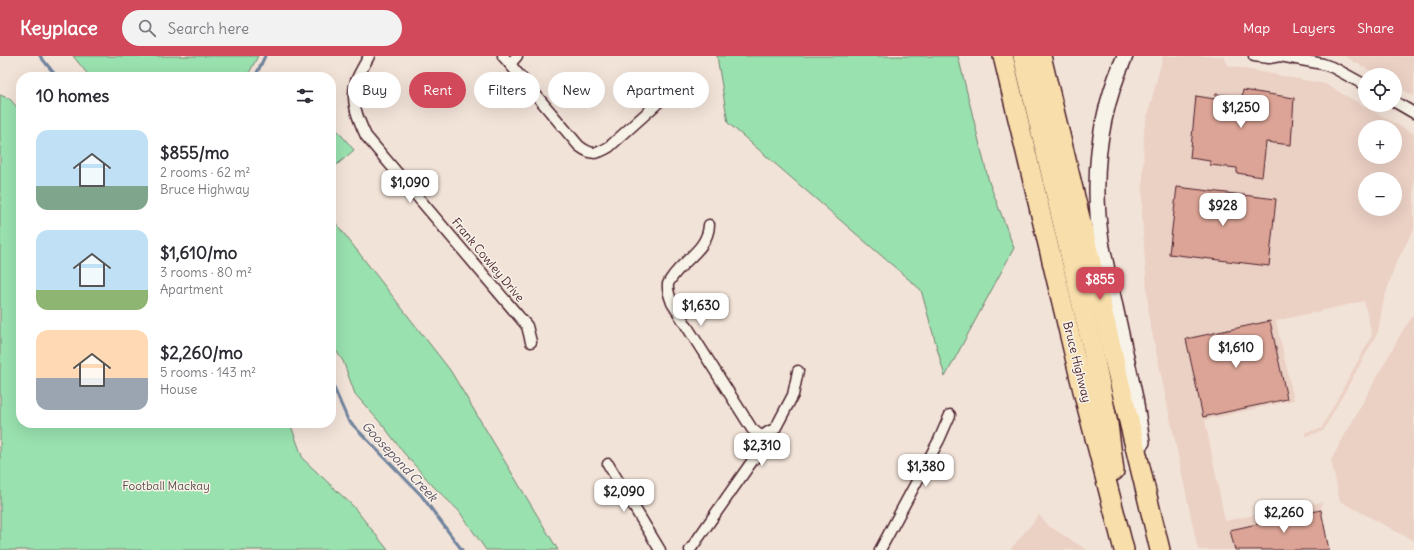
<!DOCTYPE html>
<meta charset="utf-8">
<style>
body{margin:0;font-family:Delius,sans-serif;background:#f2f2f3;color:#2b2b33;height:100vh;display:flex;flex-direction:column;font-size:15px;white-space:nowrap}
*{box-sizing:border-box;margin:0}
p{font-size:13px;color:#7c7c81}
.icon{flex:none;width:22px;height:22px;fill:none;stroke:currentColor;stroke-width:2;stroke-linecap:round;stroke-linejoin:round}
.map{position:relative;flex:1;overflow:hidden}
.panel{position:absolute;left:16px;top:16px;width:320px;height:356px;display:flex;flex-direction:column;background:#fff;border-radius:16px;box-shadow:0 4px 16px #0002}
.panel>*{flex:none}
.top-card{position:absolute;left:348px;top:16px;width:380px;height:36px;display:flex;gap:8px}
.controls{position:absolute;left:1358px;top:12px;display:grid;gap:8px}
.controls a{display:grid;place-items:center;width:44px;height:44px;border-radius:50%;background:#fff;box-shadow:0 4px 16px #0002;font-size:20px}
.price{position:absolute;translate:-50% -34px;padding:0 9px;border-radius:8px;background:#fff;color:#222;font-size:13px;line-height:26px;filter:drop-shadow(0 1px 2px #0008)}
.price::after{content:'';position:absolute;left:50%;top:24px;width:12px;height:9px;margin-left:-6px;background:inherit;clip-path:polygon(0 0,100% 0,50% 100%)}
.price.active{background:#d1495b;color:#fff}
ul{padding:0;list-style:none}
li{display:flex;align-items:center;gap:12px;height:100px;padding:0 20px}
li span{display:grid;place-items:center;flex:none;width:112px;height:80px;border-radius:12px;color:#555}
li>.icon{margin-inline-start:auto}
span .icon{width:48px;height:48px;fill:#fffc;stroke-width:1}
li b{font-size:17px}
h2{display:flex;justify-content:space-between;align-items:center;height:48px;padding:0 20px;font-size:17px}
.tag{padding:0 14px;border-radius:18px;background:#fff;box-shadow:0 4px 16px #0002;font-size:14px;line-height:36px}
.tag.active{background:#d1495b;color:#fff}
header{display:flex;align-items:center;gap:24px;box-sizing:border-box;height:56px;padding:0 20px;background:#d1495b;color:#fff}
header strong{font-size:19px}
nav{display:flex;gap:22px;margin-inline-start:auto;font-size:14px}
.search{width:280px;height:36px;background:#f2f2f3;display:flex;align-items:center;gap:10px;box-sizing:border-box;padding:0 14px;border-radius:22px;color:#7c7c81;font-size:15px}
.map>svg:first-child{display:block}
.built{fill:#ebd0c4;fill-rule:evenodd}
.green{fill:#99e1af;stroke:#72806d}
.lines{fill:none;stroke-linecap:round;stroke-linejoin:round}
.stream{stroke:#6f839d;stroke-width:3}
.building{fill:#dca496;stroke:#4a1f2b}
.street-casing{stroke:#4a1f2b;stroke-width:13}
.secondary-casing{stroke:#4a1f2b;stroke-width:18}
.highway-casing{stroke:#4a1f2b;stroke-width:22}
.street{stroke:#f7f3e8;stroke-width:10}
.secondary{stroke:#f7f3e8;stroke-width:15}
.highway{stroke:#f8deab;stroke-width:19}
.labels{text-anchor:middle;stroke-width:3;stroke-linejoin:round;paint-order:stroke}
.street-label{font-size:12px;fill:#4a1f2b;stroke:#f7f3e8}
.park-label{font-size:12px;fill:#5e504c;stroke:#f7f3e8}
.water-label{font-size:13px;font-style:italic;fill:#5d5164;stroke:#f7f3e8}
</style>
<header>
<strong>Keyplace</strong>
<div class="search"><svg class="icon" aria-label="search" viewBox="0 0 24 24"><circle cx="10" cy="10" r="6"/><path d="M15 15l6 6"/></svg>Search here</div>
<nav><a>Map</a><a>Layers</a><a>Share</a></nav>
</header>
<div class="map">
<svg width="1414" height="494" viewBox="0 0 1414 494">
<rect width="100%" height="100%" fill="#f2e3d8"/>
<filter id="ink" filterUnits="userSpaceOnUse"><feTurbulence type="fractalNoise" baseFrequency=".025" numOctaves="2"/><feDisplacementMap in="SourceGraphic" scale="8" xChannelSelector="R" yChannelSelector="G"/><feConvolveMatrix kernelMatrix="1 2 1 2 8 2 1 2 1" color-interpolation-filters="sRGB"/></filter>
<g filter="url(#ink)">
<g class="built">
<path d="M1163,0H1223L1229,10L1325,28L1414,78V173L1395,209L1383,247L1378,276L1323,375L1306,380L1305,376L1321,373L1372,279L1364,245L1276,265L1294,344L1205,364L1225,465L1322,446L1321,454L1329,494H1198L1149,262L1142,162L1144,73ZM1365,71H1395V101H1365ZM1365,123H1395V153H1365Z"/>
<path d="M1344,0H1414V40L1395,29V19H1378Z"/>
<path d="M1414,258V485L1340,445L1331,404L1403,274Z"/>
<path d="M1039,459L1049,470L1087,494H1010Z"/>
</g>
<g class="green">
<path d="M73,0H258L247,21H90Z"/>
<path d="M717,0H958L989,126L1014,192L945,321L921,234L728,67Z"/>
<path d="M0,39L10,43L21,56V367H290L303,403L353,450L388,494H0Z"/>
<path d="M331,67L354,94L331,114Z"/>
<path d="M331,161L450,314L558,494H486L459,455L433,430L403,396L385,372L355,338L343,305L331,287Z"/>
</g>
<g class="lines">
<g class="stream">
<path d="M40,0L57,21"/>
<path d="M255,21L265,0"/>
<path d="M331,325L348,364L421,439L462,494"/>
</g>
</g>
<g class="building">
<path d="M1243,34L1294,42L1291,89L1266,86L1262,121L1237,117V112L1210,109V105L1190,102L1196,40L1215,43L1216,38L1242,41Z"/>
<path d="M1177,131L1276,143L1269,210L1169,198Z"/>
<path d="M1270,265L1287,343L1203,361L1186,283Z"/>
<path d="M1321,454L1329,494H1235L1230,474Z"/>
</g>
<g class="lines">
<g class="street-casing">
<g id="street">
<path d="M369,0C365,8 359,17 356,25C350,45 358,63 366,80L527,270L531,286"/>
<path d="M503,0L579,90C591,99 596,99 609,91L660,45"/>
<path d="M1254,0L1269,2L1280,0L1323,8L1334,12L1365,29"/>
<path d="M510,8L517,0"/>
<path d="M1395,46L1414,57"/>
<path d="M709,169C708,192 685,203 673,220C671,223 669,225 668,228C667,235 670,241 672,247L752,373L762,381"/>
<path d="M608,408L660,494"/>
<path d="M690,494L760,394C760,382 763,377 775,373L793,339L798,315"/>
<path d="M880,494L939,384L950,359"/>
</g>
</g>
<g class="secondary-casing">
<path id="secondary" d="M1125,0C1098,60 1091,126 1102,191L1135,342L1142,386"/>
</g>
<g class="highway-casing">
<g id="highway">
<path d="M1003,0L1085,343L1124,494"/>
<path d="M1023,0L1093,295L1108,368L1114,415"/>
<path d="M1041,0L1160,494"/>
</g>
</g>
<use href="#street" class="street"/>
<use href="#secondary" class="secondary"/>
<use href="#highway" class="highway"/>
</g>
</g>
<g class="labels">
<g class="street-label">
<text transform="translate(488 204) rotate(50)" y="4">Frank Cowley Drive</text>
<text transform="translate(1077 306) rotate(76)" y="4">Bruce Highway</text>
</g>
<g class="park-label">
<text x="166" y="434">Football Mackay</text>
</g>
<g class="water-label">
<text transform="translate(400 405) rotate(47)" y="5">Goosepond Creek</text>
</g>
</g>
</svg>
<div class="controls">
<a><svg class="icon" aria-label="locate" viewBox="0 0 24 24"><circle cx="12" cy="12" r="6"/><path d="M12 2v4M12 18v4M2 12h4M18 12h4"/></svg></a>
<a>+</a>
<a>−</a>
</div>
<b class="price" style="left:1241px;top:73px">$1,250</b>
<b class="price" style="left:410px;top:148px">$1,090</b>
<b class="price" style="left:1223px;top:171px">$928</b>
<b class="price active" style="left:1100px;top:245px">$855</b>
<b class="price" style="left:701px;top:271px">$1,630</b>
<b class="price" style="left:1236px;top:313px">$1,610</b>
<b class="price" style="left:762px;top:411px">$2,310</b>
<b class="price" style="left:926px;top:432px">$1,380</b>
<b class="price" style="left:624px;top:457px">$2,090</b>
<b class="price" style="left:1284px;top:478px">$2,260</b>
<div class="top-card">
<a class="tag">Buy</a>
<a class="tag active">Rent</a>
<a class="tag">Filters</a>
<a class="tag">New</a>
<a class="tag">Apartment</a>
</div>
<section class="panel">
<h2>10 homes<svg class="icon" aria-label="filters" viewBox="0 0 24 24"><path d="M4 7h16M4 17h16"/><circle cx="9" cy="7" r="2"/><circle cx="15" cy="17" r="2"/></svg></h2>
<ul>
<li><span style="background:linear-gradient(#bfe0f5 70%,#7fa58c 0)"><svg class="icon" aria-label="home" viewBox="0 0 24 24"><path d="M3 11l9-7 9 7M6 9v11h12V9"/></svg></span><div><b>$855/mo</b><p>2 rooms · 62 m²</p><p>Bruce Highway</p></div></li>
<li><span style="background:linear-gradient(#bfe0f5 75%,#8fb573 0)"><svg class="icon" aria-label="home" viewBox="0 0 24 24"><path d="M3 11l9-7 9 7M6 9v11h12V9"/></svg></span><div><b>$1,610/mo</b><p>3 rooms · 80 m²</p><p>Apartment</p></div></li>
<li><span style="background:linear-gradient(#ffd9b3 60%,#9aa5b1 0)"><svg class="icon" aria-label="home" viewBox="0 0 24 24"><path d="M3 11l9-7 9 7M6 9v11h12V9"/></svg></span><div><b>$2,260/mo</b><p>5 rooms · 143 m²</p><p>House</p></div></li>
</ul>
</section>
</div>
